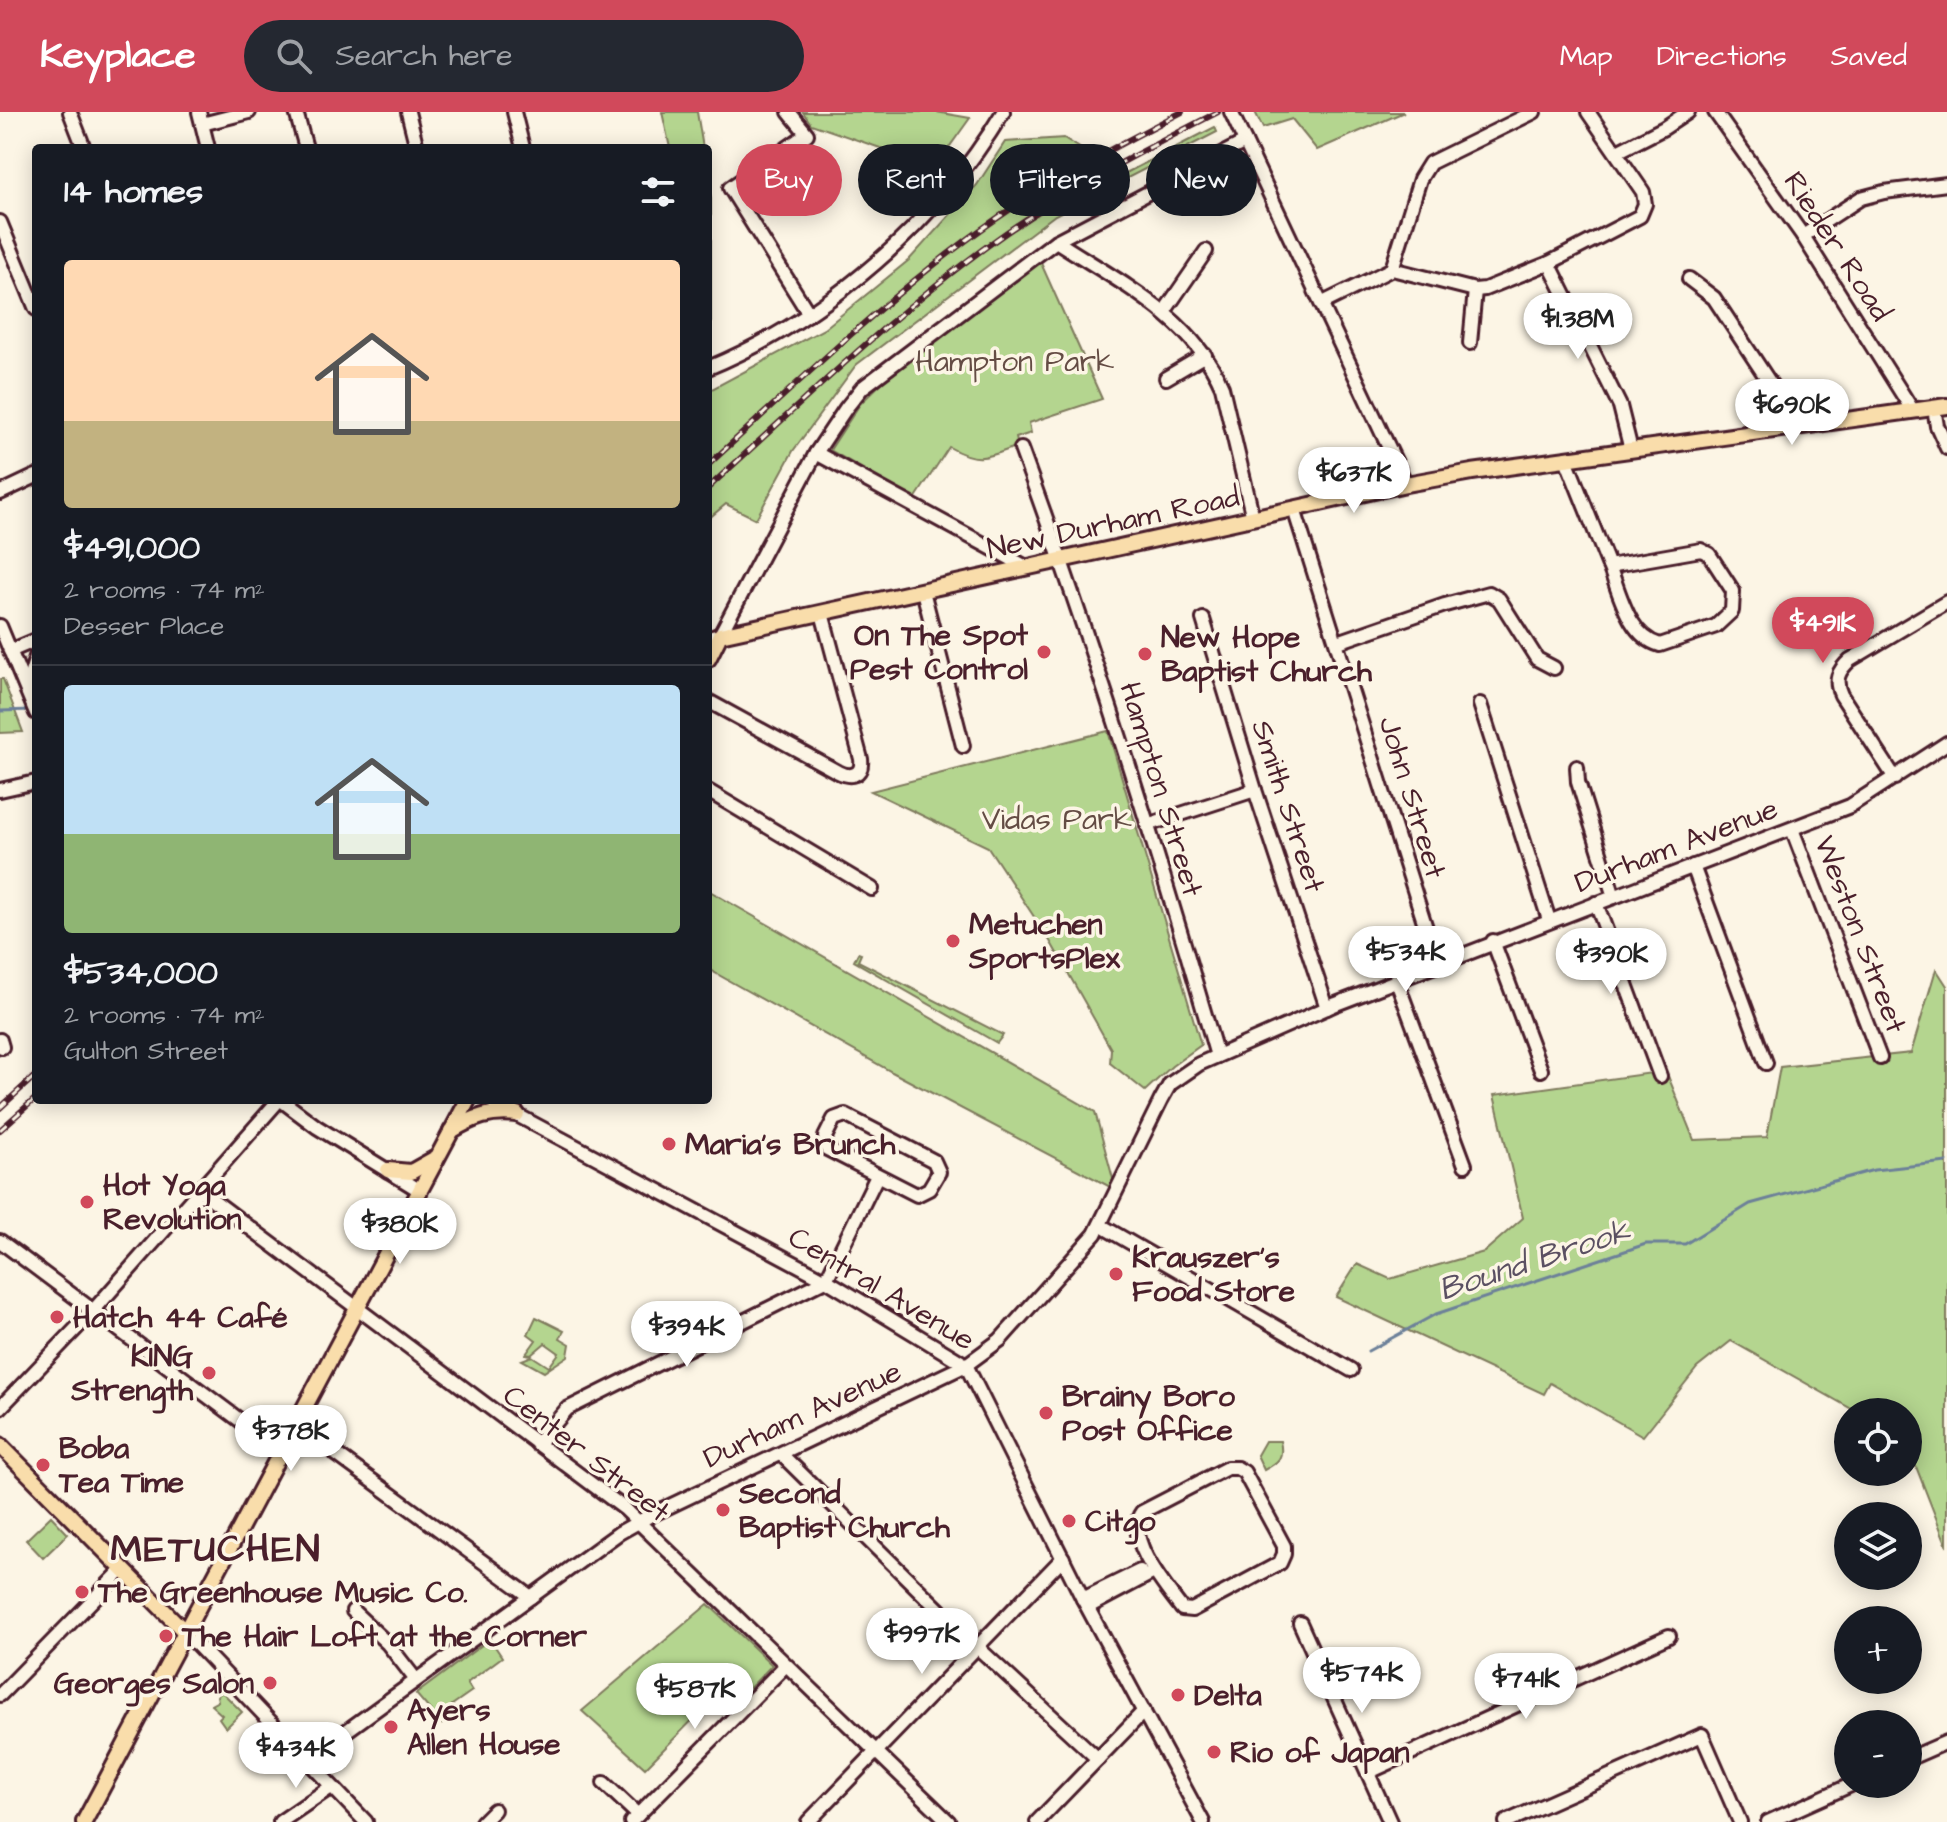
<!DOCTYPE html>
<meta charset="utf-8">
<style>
body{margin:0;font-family:"Architects Daughter",sans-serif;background:#242831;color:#f1f3f6;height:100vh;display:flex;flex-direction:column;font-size:30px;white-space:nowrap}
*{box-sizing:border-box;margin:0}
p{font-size:26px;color:#9ea1a6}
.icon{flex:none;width:44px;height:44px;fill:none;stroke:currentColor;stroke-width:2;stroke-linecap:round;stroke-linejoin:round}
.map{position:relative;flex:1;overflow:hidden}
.details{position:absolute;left:32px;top:32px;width:680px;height:960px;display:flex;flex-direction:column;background:#171b24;border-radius:8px;box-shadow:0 4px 20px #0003}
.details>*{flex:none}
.top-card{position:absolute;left:736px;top:32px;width:760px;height:72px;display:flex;gap:16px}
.controls{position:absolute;left:1834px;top:1286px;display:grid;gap:16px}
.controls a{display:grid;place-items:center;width:88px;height:88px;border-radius:50%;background:#171b24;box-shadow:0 4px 20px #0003;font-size:40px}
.price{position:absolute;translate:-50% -68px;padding:0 18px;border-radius:28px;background:#fff;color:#222;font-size:26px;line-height:52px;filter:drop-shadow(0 2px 4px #0008)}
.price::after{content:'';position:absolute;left:50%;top:48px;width:24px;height:18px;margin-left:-12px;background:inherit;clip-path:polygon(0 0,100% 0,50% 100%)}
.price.current{background:#d1495b;color:#fff}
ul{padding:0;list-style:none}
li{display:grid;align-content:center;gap:16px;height:424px;padding:0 32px}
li+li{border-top:2px solid #363941}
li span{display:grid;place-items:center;height:248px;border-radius:8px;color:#555}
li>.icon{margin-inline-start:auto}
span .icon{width:144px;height:144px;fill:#fffc;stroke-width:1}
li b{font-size:34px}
h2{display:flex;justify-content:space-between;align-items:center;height:96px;padding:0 32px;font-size:34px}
.pill{padding:0 28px;border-radius:36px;background:#171b24;box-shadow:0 4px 20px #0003;font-size:28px;line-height:72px}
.pill.current{background:#d1495b;color:#fff}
header{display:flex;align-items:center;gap:48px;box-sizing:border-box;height:112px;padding:0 40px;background:#d1495b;color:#fff}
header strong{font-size:38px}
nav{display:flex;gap:44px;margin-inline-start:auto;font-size:28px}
.search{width:560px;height:72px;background:#242831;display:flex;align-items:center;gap:20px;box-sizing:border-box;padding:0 28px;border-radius:44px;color:#9ea1a6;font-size:30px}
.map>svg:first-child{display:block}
.green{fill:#b4d58f;stroke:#7f7a5d;stroke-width:2}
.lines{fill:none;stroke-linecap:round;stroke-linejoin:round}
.stream{stroke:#6c8099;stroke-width:3}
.minor-casing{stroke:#4a1f2b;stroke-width:18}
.major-casing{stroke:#4a1f2b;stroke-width:20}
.minor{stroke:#fcf5e5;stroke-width:12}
.major{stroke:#f9ddab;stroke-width:14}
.rail-casing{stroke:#4a1f2b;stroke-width:6}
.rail{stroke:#fcf5e5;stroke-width:3;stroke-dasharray:9;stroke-linecap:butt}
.poi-dot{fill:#d1495b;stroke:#fcf5e5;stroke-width:3}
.labels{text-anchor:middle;stroke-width:7;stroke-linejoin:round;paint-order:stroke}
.street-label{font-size:30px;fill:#4a1f2b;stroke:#fcf5e5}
.park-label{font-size:30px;fill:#644c44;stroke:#fcf5e5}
.poi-label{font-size:30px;font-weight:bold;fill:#4a1f2b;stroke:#fcf5e5;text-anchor:start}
.water-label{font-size:32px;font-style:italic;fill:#5b5062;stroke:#fcf5e5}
.district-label{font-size:38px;font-weight:bold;letter-spacing:2px;fill:#4a1f2b;stroke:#fcf5e5}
</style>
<header>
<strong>Keyplace</strong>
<div class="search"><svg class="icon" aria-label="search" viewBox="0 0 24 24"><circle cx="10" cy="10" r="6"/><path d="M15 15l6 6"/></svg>Search here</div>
<nav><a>Map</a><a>Directions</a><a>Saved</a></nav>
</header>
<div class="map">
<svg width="1947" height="1710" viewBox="0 0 1947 1710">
<rect width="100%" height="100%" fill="#fcf5e5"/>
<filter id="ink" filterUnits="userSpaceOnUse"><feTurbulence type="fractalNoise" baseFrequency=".0125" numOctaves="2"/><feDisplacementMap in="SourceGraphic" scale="16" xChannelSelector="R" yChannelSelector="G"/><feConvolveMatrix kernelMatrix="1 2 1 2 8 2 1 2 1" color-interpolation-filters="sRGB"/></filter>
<g filter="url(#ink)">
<g class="green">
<path d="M662,0H697L703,36H670Z"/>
<path d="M803,0H936L970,6L935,55L811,12Z"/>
<path d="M1255,0H1404L1317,38L1292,7L1263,16Z"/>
<path d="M1215,15L1217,20L1055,103L856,253L793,339L756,407L726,392L708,407V279L824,217L909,148L977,73L1005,30L1064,26L1122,63Z"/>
<path d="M708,69L711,87V232L708,233Z"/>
<path d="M1040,149L1102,287L1029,311L1031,321L1016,326L1018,334C988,345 978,352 949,335L915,387L830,338L860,292L896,257Z"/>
<path d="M0,567H3L23,620L0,621Z"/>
<path d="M1108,619L1201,933L1172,954L1145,979L1110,951L1111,937L1050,829L988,735L871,679Z"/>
<path d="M708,778L1095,1000L1116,1078L892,960L708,857Z"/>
<path d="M858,841L861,842L858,849L1003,923L997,931L854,849Z"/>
<path d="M1936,857L1947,874V1434L1908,1334V1300H1857L1731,1229L1697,1256L1643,1324L1550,1271L1544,1282L1336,1185L1357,1152L1390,1167L1484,1140L1523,1106L1494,983L1666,959L1694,1028L1767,1025L1780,955L1911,941Z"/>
<path d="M536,1205L564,1219L560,1226L570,1232L568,1244L544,1260L522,1248L532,1244L549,1255L559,1241L545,1231L531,1243L526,1242L536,1228L528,1222Z"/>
<path d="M1265,1329H1280C1284,1346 1279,1350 1264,1358L1257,1343Z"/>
<path d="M51,1404L68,1422L43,1446L26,1428Z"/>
<path d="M708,1492L772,1553L739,1587L725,1575L645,1656L582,1599Z"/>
<path d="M490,1527L502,1545L467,1571L472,1579L452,1593L457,1600L442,1612L416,1582Z"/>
<path d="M222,1580L242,1600L226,1616L219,1606L222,1603L211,1593L218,1589L217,1584Z"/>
</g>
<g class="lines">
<g class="stream">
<path d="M0,599L32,598"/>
<path d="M1368,1239L1436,1202L1646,1132H1685L1750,1092L1874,1058L1947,1050"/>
</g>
<g class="minor-casing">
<g id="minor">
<path d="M70,0L84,36"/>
<path d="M199,0L208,36"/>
<path d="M296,0L306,36"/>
<path d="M408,0L417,36"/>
<path d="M514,0L523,36"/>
<path d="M789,0L807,22L730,76L809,202"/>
<path d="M1231,0L1406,372"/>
<path d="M1715,0L1803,124L1913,299"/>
<path d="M202,12L249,0"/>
<path d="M1617,40L1664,16L1688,0"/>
<path d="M0,110L36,197"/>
<path d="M1803,124L1861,86L1884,80L1947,72"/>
<path d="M1056,129C1117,169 1192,205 1222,275L1253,406"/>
<path d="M1549,151L1620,294L1631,338"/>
<path d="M1392,157L1420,67L1430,51L1534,0"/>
<path d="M1689,167L1714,186L1799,315"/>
<path d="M1323,191L1392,157L1475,178L1485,177L1549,151L1640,104L1645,92L1643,80L1588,0"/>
<path d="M1164,200L1206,139"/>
<path d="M1470,231L1475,178"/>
<path d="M708,256C828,206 936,112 1003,0"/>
<path d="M1166,266L1205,243"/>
<path d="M1934,296L1937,314L1947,336"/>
<path d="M1021,337C1094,536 1158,740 1217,944"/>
<path d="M816,341L1028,456"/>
<path d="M1566,347L1609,454"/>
<path d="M0,381L36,364"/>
<path d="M1294,397L1437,851"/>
<path d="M1701,438L1709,442L1733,479L1732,499L1716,514L1660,533C1628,524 1620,481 1609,454Z"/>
<path d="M923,479L963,634"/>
<path d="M1203,507L1255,678L1327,896"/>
<path d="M0,514L36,601"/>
<path d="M708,526L720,523L816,341L846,296L862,276L1056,129L1245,30"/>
<path d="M1338,530L1445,493L1489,481L1499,487L1537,547L1554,556"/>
<path d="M10,539L36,528"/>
<path d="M31,581V561L36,545"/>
<path d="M708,589L838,660C850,666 863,664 861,647L822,501"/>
<path d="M1480,592L1549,808"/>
<path d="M1577,655L1578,670L1614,785"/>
<path d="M1895,666L1841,583C1834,568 1838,559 1850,548L1947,490"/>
<path d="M0,678L36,670"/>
<path d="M708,679L872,777"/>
<path d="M1147,713L1255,678"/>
<path d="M1792,717L1880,946"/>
<path d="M1693,754L1766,951"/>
<path d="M1596,791L1660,964"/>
<path d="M1493,829L1541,958"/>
<path d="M1396,867L1465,1053"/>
<path d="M0,928L2,935"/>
<path d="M281,988L317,1015L419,1078"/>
<path d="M489,988L826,1168L966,1253L1083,1487L1203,1710"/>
<path d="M845,1003L934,1049L939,1060L929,1077L917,1083L827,1037L825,1025L834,1007Z"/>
<path d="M201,1079L625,1397L949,1710"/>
<path d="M1100,1113L1351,1258"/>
<path d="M0,1129L281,1339"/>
<path d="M826,1168L877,1064"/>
<path d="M0,1296L93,1199L279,988"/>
<path d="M295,1312L531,1485"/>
<path d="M537,1332L567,1297L826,1168"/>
<path d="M781,1342L976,1534L1098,1647"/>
<path d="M1227,1356H1237L1244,1360L1284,1434V1442L1280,1451L1192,1498L1182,1497C1167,1477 1123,1425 1142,1400Z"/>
<path d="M1083,1487L1140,1459"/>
<path d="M1088,1495L1154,1460"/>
<path d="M353,1499L388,1532L416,1568"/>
<path d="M1300,1511L1390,1710"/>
<path d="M186,1521L366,1710"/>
<path d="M0,1583L122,1458"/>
<path d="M1908,1647L1947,1630"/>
<path d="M305,1649L619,1421L651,1403L966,1253L1000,1228L1095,1122L1161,988L1170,972L1199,952L1336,892L1850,694L1947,631"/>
<path d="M1369,1660L1669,1524"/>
<path d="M604,1671L638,1703"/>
<path d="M280,1710L331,1675"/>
<path d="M482,1710L494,1698"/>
<path d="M631,1710L785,1554"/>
<path d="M808,1710L1063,1446"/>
<path d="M1037,1710L1144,1599"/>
<path d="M1506,1710L1702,1623L1740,1710"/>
<path d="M1768,1710L1853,1672"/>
</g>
</g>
<g class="major-casing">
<g id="major">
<path d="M708,547L720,523L1406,372L1472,360L1947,294"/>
<path d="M451,1019C474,1005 490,999 517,1002"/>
<path d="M388,1058L411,1060L434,1047"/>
<path d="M0,1333L186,1521"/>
<path d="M84,1710L468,988"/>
</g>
</g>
<use href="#minor" class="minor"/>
<use href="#major" class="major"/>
<g class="rail-casing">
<g id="rail">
<path d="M708,353C801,268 892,179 996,107C1055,66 1118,33 1182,0"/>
<path d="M708,376C805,288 899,195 1007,120C1074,74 1146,37 1218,0"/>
<path d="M0,996L36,963"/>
<path d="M0,1018L36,986"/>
</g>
</g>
<use href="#rail" class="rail"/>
</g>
</g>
<g class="poi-dot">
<circle cx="1044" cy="540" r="8"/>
<circle cx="1145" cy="542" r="8"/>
<circle cx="953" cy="829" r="8"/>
<circle cx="669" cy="1032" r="8"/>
<circle cx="87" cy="1090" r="8"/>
<circle cx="1116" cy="1162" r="8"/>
<circle cx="57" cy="1205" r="8"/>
<circle cx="209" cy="1261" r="8"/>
<circle cx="1046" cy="1301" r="8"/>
<circle cx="43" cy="1353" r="8"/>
<circle cx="723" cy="1398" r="8"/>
<circle cx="1069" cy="1409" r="8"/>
<circle cx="82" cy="1480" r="8"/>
<circle cx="166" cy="1524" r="8"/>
<circle cx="270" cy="1571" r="8"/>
<circle cx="1178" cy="1583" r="8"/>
<circle cx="391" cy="1615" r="8"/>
<circle cx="1214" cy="1640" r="8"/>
</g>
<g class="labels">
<g class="street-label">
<text transform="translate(1838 134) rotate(57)" y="10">Rieder Road</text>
<text transform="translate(1113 410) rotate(-12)" y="10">New Durham Road</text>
<text transform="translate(1162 677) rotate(73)" y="10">Hampton Street</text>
<text transform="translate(1413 685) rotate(73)" y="10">John Street</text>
<text transform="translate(1289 694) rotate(72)" y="10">Smith Street</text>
<text transform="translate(1676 733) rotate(-21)" y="10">Durham Avenue</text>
<text transform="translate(1861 822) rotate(69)" y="10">Weston Street</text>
<text transform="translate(882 1176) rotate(31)" y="10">Central Avenue</text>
<text transform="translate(802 1302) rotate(-25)" y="10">Durham Avenue</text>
<text transform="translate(587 1341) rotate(38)" y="10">Center Street</text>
</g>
<g class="park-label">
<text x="1015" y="259">Hampton Park</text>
<text x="1057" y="717">Vidas Park</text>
</g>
<g class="poi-label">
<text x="1028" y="533" text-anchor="end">On The Spot<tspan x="1028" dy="34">Pest Control</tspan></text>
<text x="1161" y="535">New Hope<tspan x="1161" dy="34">Baptist Church</tspan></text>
<text x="969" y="822">Metuchen<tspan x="969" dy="34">SportsPlex</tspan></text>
<text x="685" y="1042">Maria's Brunch</text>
<text x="103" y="1083">Hot Yoga<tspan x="103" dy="34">Revolution</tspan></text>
<text x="1132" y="1155">Krauszer's<tspan x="1132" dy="34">Food Store</tspan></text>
<text x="73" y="1215">Hatch 44 Café</text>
<text x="193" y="1254" text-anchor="end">KING<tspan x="193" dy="34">Strength</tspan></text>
<text x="1062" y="1294">Brainy Boro<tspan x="1062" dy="34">Post Office</tspan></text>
<text x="59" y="1346">Boba<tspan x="59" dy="34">Tea Time</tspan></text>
<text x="739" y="1391">Second<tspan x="739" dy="34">Baptist Church</tspan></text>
<text x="1085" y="1419">Citgo</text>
<text x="98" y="1490">The Greenhouse Music Co.</text>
<text x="182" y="1534">The Hair Loft at the Corner</text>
<text x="254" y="1581" text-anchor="end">Georges Salon</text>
<text x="1194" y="1593">Delta</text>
<text x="407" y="1608">Ayers<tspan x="407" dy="34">Allen House</tspan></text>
<text x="1230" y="1650">Rio of Japan</text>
</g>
<g class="water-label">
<text transform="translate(1534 1147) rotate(-18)" y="11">Bound Brook</text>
</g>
<g class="district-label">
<text x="216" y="1449">METUCHEN</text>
</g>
</g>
</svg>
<div class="controls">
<a><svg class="icon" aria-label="locate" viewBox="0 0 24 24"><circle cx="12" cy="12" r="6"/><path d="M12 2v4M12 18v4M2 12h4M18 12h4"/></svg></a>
<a><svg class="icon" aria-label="layers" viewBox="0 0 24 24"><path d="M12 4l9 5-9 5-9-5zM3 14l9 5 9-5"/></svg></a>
<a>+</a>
<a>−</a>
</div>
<b class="price" style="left:1578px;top:249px">$1.38M</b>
<b class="price" style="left:1792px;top:335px">$690K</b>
<b class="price" style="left:1354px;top:403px">$637K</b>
<b class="price current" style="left:1823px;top:553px">$491K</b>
<b class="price" style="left:1406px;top:882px">$534K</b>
<b class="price" style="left:1611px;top:884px">$390K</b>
<b class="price" style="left:400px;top:1154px">$380K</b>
<b class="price" style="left:687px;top:1257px">$394K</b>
<b class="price" style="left:291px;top:1361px">$378K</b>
<b class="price" style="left:922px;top:1564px">$997K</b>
<b class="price" style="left:1362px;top:1603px">$574K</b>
<b class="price" style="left:1526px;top:1609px">$741K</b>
<b class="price" style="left:695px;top:1619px">$587K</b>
<b class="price" style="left:296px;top:1678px">$434K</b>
<div class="top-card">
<a class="pill current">Buy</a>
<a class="pill">Rent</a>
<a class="pill">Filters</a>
<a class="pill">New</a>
</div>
<section class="details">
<h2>14 homes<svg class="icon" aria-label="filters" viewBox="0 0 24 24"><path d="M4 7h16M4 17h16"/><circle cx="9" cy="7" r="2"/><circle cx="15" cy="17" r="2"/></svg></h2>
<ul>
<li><span style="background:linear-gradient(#ffd9b3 65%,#c2b280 0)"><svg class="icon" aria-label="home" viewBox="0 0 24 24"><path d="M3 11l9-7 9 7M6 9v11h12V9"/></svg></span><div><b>$491,000</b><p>2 rooms · 74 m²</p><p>Desser Place</p></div></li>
<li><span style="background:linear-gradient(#bfe0f5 60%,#8fb573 0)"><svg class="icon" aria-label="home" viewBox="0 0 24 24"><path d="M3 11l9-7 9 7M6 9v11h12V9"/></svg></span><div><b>$534,000</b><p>2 rooms · 74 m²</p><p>Gulton Street</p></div></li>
</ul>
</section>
</div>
